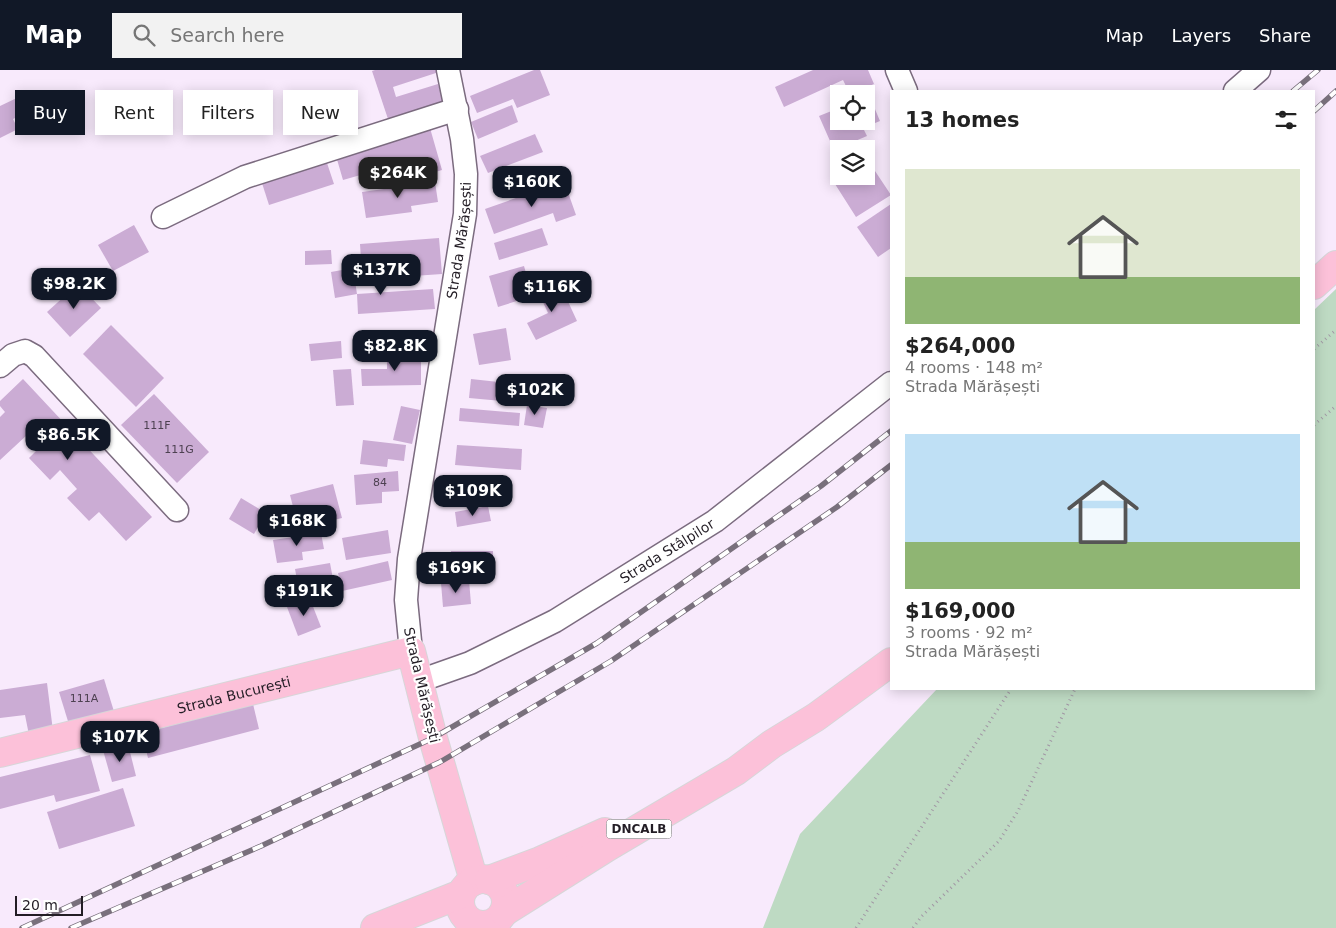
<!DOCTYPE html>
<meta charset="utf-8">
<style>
body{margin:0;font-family:"DejaVu Sans",sans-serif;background:#f2f2f2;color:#222;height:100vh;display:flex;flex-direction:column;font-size:19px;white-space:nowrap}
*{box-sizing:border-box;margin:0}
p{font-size:16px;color:#767676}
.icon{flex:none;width:28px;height:28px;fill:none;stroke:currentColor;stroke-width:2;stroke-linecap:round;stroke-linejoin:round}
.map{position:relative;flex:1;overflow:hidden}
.panel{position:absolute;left:890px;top:20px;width:425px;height:600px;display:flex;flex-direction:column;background:#fff;border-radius:0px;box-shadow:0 2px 12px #0003}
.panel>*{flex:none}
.hud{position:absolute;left:15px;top:20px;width:475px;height:45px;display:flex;gap:10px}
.controls{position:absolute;left:830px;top:15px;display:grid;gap:10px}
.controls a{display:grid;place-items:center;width:45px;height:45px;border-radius:0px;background:#fff;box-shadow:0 2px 12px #0003;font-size:25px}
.scale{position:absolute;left:15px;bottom:12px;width:68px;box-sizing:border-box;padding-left:5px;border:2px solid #231d25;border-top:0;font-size:14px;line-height:18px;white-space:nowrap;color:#231d25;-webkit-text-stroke:4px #fff;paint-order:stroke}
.price{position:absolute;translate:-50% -42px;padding:0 11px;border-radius:10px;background:#111827;color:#fff;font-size:16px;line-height:32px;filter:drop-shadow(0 1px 2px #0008)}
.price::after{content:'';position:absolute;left:50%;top:30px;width:15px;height:11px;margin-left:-8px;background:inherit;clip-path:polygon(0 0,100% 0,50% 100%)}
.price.current{background:#222;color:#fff}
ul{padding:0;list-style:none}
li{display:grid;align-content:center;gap:10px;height:265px;padding:0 15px}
li span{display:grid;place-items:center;height:155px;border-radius:0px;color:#555}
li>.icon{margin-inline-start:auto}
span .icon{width:90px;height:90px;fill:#fffc;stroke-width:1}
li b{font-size:21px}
h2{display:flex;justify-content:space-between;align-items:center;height:60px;padding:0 15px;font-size:21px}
.tag{padding:0 18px;border-radius:0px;background:#fff;box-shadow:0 2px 12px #0003;font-size:18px;line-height:45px}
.tag.current{background:#111827;color:#fff}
header{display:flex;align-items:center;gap:30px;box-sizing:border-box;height:70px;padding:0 25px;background:#111827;color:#fff}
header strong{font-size:24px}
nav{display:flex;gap:28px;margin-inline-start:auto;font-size:18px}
.search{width:350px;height:45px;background:#f2f2f2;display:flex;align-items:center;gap:12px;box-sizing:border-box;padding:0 18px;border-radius:0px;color:#767676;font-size:19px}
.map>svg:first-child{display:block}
.green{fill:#bedac3}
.building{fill:#cbacd4}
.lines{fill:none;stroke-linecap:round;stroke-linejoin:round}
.minor-casing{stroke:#7b6b7f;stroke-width:25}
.major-casing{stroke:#d7d6d8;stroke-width:30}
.path{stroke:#a196a4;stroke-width:3;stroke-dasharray:1 4;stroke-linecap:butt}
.minor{stroke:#fff;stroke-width:22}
.major{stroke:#fcc1d9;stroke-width:28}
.rail-casing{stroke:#79707c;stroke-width:5.5}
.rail{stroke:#fff;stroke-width:4;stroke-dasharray:11;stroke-linecap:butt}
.labels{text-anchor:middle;stroke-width:4.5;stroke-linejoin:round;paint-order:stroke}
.number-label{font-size:11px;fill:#4d4151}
.shield{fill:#fff;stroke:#656166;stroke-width:1}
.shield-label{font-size:12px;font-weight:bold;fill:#231d25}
.street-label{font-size:14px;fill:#231d25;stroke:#fff}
</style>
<header>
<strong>Map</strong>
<div class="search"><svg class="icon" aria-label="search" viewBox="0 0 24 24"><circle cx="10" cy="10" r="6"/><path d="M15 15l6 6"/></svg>Search here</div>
<nav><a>Map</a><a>Layers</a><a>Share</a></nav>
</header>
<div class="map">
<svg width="1336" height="858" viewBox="0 0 1336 858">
<rect width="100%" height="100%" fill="#f8eafc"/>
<path class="green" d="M1336,219V858H763L800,764L937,619H1314V240Z"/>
<g class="building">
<path d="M375,0H439V2L393,17L396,27L438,14L444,33L389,52L372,1Z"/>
<path d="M534,0H540L550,25L517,38L513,29L477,43L470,26Z"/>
<path d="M813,0H868L874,14L850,24L843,10L784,37L775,17Z"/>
<path d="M869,25L880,51L863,58L867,66L834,80L819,46L839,38V51H866V26Z"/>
<path d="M21,26L28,42L13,49L18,59L0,68V36Z"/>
<path d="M512,35L518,52L478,69L471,52Z"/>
<path d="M430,58L442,100L383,117L378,100L343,110L336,86Z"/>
<path d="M535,64L543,82L488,103L480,86Z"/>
<path d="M326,90L334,114L269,135L261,110Z"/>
<path d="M869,92L891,125L856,147L835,114L847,106H866V94Z"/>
<path d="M564,111L576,145L556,152L553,143L494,164L485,139Z"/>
<path d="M435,112L438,132L411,136L412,142L366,148L362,122Z"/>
<path d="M891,134V178L878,187L857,157Z"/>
<path d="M134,155L149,182L113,201L98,175Z"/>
<path d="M542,158L548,175L499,190L494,173Z"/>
<path d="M439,168L442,204L399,207V202L362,205L360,174Z"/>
<path d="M331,180L332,194L305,195V181Z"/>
<path d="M524,196L530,217L523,219L526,228L498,237L489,206Z"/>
<path d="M353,198L357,224L433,219L435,239L358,244L357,224L335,228L331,202Z"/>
<path d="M550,212L558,228L565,225L577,251L536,270L527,253L548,243L537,219Z"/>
<path d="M78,214L101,238L70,267L47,242Z"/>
<path d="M111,255L164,308L136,337L83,284Z"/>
<path d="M506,258L511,290L479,295L473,264Z"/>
<path d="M357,262L385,263V286L356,285Z"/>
<path d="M341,271L342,288L311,291L309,274Z"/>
<path d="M387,285H421V315L362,316L361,299H387Z"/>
<path d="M351,299L354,335L336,336L333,300Z"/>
<path d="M23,309L152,447L126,471L99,442L89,451L67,428L77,419L60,400L50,410L29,388L39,378L27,365L0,390V347L5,342L0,336V331Z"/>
<path d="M471,309L516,314L514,332L469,328Z"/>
<path d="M154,324L209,382L177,413L121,355Z"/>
<path d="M527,335L547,338L543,358L524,355Z"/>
<path d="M401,336L420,340L412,374L393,370Z"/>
<path d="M460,338L520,343L519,356L459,351Z"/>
<path d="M363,370L406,375L404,391L388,389L387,397L360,394Z"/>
<path d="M457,375L522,379L521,400L455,395Z"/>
<path d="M398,401L399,421L382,422V433L356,435L354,405Z"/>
<path d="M474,413L493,414L492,432L473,431Z"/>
<path d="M333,414L342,448L309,456L307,450L297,452L290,425Z"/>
<path d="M449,414L469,415L467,435L448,434Z"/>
<path d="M241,428L266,443L254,464L229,449Z"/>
<path d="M488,436L491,451L457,457L455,442Z"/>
<path d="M388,460L391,483L346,490L342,468Z"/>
<path d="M321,463L324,479L302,482L303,490L277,493L273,470Z"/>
<rect x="451" y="481" width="42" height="21"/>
<path d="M388,491L392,510L342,521L338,503Z"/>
<path d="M330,493L333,509L298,515L295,499Z"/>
<path d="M469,510L471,534L443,537L441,513Z"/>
<path d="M310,529L321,557L298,566L287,537Z"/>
<path d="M104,609L116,648L71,661L59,622Z"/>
<path d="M47,613L53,661L29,665L25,645L0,648V620Z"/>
<path d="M253,634L259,659L148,688L142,663Z"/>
<path d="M128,674L136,706L112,712L103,680Z"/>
<path d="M90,685L100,721L56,732L54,725L0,739V707Z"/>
<path d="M123,718L135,756L59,779L47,742Z"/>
</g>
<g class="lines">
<g class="minor-casing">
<g id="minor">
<path d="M897,0L906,21"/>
<path d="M1235,21L1259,0"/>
<path d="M163,147L245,107L457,39"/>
<path d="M0,296L13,285L25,281L34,286L177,440"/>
<path id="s1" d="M411,581L406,530L409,489L465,144L466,104L462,69L448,0"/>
<path id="s2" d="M419,611L470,593L555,551L715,451L891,313"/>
</g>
</g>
<g class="major-casing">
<g id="major">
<path d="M1314,215L1336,195"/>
<path id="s3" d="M0,683L411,581L433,668L474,811"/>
<circle cx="483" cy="832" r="23"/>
<path d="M489,810L540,791L605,762"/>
<path d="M504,842L609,776L736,701L772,674L816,647L891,592"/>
<path d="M375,858L461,824"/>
</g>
</g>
<g class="path">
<path d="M1314,279L1336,260"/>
<path d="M1314,355L1336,336"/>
<path d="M856,858L1011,619"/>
<path d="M913,858L921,847L999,771L1018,741L1075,619"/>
</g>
<use href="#minor" class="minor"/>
<use href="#major" class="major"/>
<g class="rail-casing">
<g id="rail">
<path d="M1293,21L1318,0"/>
<path d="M1314,41L1336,21"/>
<path d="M22,858L433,668L597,573L821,416L891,361"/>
<path d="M71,858L261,776L440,692L611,591L837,437L891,395"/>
</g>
</g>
<use href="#rail" class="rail"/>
</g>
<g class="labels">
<g class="number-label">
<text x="157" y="359">111F</text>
<text x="179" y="383">111G</text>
<text x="380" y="416">84</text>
<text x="84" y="632">111A</text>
</g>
<rect class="shield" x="606.5" y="749.5" width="65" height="19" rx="4"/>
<g class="shield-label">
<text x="639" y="763">DNCALB</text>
</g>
<g class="street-label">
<text dy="5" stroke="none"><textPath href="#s1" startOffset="415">Strada Mărășești</textPath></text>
<text dy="5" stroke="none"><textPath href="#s2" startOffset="281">Strada Stâlpilor</textPath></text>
<text transform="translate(422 615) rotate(77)" y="5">Strada Mărășești</text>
<text dy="5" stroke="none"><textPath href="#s3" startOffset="241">Strada București</textPath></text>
</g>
</g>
</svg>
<div class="controls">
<a><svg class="icon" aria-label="locate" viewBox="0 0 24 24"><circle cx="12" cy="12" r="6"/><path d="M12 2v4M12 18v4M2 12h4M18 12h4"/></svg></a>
<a><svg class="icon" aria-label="layers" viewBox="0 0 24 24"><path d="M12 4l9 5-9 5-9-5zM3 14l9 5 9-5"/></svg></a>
</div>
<div class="scale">20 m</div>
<b class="price current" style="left:398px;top:129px">$264K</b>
<b class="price" style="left:532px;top:138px">$160K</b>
<b class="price" style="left:381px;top:226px">$137K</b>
<b class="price" style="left:74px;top:240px">$98.2K</b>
<b class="price" style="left:552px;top:243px">$116K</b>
<b class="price" style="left:395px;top:302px">$82.8K</b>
<b class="price" style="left:535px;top:346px">$102K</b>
<b class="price" style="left:68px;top:391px">$86.5K</b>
<b class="price" style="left:473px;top:447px">$109K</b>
<b class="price" style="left:297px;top:477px">$168K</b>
<b class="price" style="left:456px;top:524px">$169K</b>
<b class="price" style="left:304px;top:547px">$191K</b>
<b class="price" style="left:120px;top:693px">$107K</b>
<div class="hud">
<a class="tag current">Buy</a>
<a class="tag">Rent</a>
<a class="tag">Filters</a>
<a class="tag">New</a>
</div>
<section class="panel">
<h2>13 homes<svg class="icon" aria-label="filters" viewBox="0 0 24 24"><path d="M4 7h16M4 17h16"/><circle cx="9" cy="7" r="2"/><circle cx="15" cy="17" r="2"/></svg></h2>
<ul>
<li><span style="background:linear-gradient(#dfe7d0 70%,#8fb573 0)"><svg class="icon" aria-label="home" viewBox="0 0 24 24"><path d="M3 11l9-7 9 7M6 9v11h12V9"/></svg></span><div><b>$264,000</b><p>4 rooms · 148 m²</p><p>Strada Mărășești</p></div></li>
<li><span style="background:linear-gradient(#bfe0f5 70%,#8fb573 0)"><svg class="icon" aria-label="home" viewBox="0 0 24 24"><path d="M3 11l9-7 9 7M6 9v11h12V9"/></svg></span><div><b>$169,000</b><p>3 rooms · 92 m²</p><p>Strada Mărășești</p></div></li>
</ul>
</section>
</div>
